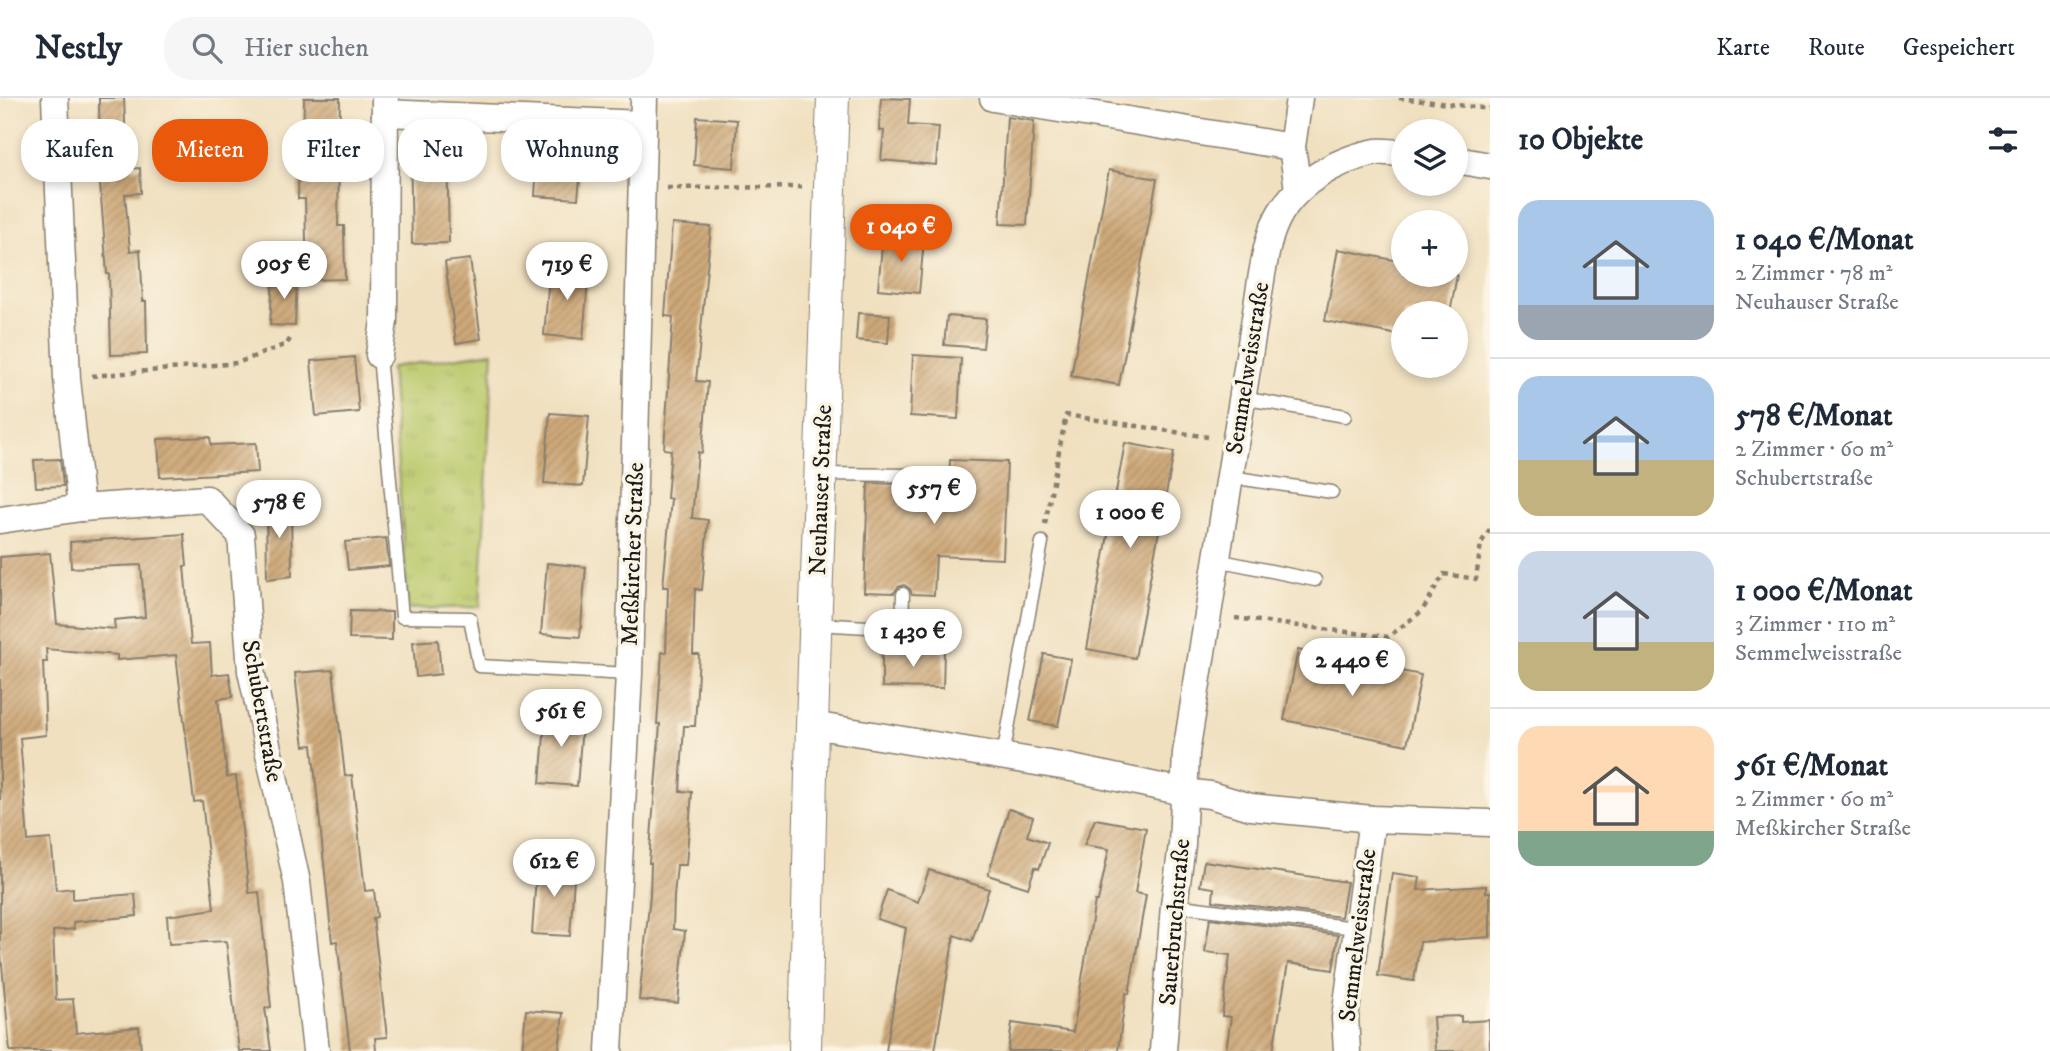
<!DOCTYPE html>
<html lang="de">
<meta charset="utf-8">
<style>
body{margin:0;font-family:"IM FELL DW Pica",serif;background:#f6f6f7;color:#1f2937;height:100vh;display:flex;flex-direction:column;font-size:26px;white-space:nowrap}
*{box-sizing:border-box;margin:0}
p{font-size:23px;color:#747a83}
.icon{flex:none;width:38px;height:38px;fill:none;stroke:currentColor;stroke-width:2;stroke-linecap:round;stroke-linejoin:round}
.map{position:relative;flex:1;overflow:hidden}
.drawer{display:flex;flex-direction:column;background:#fff;width:560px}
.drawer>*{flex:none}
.banner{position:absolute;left:21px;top:21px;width:665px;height:63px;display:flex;gap:14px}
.tools{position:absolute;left:1391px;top:21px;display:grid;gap:14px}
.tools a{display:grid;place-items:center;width:77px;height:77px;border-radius:50%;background:#fff;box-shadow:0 4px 10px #0003;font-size:35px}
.price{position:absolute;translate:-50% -60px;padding:0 16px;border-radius:24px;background:#fff;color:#222;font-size:23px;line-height:46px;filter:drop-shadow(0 2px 4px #0008)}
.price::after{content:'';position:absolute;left:50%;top:42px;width:21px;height:16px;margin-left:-10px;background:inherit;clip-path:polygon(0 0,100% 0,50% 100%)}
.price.current{background:#ea580c;color:#fff}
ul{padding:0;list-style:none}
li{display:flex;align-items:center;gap:21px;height:175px;padding:0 28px}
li+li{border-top:2px solid #e0e1e3}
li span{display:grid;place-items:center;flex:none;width:196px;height:140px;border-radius:21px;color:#555}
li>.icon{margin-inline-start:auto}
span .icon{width:84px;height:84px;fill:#fffc;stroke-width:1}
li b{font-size:30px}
h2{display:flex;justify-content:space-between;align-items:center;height:84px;padding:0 28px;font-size:30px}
.chip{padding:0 24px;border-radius:28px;background:#fff;box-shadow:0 4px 10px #0003;font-size:24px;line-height:63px}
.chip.current{background:#ea580c;color:#fff}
header{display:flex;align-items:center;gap:42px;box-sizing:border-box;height:98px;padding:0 35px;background:#fff;border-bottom:2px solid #e0e1e3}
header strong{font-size:33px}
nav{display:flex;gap:38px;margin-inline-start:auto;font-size:24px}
.search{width:490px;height:63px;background:#f6f6f7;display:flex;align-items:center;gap:18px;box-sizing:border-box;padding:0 24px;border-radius:28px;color:#747a83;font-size:26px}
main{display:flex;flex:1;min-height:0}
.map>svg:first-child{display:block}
.park{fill:url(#park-tufts);stroke:#6c7244;stroke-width:2}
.building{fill:url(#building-hatch)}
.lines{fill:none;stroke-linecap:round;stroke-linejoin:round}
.service-casing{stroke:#867e6e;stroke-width:15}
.minor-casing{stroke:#867e6e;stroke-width:29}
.tertiary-casing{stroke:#867e6e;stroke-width:34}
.path{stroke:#867e6e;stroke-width:4.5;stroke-dasharray:5 5;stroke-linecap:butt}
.service{stroke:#fff;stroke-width:12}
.minor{stroke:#fff;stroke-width:26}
.tertiary{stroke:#fff;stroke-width:32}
.labels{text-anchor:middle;stroke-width:7;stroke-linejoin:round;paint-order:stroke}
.street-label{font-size:24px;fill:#1c1c1c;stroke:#fcf5e5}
</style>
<header>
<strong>Nestly</strong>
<div class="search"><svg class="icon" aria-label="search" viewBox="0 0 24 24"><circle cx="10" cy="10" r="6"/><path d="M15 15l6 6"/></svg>Hier suchen</div>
<nav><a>Karte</a><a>Route</a><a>Gespeichert</a></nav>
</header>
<main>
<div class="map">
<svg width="1490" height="953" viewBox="0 0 1490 953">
<defs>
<pattern id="park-tufts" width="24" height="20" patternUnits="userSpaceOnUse" patternTransform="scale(1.75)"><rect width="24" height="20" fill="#bbc96c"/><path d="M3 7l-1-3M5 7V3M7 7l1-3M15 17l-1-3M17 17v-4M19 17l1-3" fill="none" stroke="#a0ac5d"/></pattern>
<pattern id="building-hatch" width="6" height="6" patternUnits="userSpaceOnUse" patternTransform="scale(1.75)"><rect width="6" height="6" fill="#cda879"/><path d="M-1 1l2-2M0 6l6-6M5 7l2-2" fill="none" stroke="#af9068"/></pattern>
</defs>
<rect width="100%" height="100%" fill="#fcf5e5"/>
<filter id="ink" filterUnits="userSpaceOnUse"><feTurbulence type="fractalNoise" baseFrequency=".0143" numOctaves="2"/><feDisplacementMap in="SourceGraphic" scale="14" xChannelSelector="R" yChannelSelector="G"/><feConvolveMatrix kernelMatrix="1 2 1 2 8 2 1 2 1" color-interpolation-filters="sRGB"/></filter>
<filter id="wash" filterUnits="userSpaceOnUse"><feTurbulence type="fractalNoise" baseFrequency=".00686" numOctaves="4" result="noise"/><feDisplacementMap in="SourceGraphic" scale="28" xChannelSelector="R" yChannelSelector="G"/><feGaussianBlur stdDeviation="1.57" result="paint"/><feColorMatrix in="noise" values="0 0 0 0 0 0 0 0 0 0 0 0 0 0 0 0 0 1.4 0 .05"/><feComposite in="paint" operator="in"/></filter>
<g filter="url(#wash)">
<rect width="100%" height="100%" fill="#f0e0c0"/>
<path class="park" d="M493,254L480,509L408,511L391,269Z"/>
<g id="blocks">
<g class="building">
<path d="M99,0H124L127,71L140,70L141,95L125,96L130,153L140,152L143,203H146L147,256L111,257L109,176H107L100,86Z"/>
<path d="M304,0H340L338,128H344L345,181L307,182L305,101H298L299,53H303Z"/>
<path d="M881,0L910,1L908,27L939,29L936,67L881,62L884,33L879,32Z"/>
<path d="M697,19L737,22L734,70L694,67Z"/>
<path d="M1007,19L1034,23L1027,127L1000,126Z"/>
<path d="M447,48L449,145L412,146L410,49Z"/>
<path d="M538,48L572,51L570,69L581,70L578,101L535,98Z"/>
<path d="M1109,72L1157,81L1119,287L1071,278Z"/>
<path d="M672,126L711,129L696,283L708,284L702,355L698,354L692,420L708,422L702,492L695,491L693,556H699L695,628H684L680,693L692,694L686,767H677L674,798L673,831L685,833L678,905L639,902L650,797L651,765H649L660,626H657L662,554H666L668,489H663L671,401L667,400L671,352L664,351L673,219L665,218Z"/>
<path d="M883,137L924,142L919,195L878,191Z"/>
<path d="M1338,151L1404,164V177H1457L1450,215H1404V238L1325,223Z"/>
<path d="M470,161L481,241L456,245L445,164Z"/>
<path d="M550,167L589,170L583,241L544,237Z"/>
<path d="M273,178L297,179L295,228L270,227Z"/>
<path d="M858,215L890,217L888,245L856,242Z"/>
<path d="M947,218L986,221L983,250L944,247Z"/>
<path d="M913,257L961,260L958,321L910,318Z"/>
<path d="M354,259L359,314L316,318L311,263Z"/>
<path d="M550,315L589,318L583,388L544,385Z"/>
<path d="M210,339L211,347L256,345L258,374L160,379L158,341Z"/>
<path d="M1125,345L1174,354L1135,560L1087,551Z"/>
<path d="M60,361L63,388L36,389L34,362Z"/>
<path d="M950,362L1007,364L1003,461L936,458L934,497L912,496L910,491L904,487L898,489L894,495L864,494L868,385L899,386L901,390L907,394L913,392L917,386L949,387Z"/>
<path d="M266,404H291L292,478L267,481Z"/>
<path d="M184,436L187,468H184L191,546L210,545L212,577L229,575L233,599L218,601L222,634L227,679L236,678L249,795L259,794L271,909L265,910L271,953H239L226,843L169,846L167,818L214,811L202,703L194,704L176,557L117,562V557L46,551L47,564H43L46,637L20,640L28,743L51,741L56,792L73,790V801L135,796L137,818L73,824L74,831L53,833L56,902L73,901L76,935L139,929L141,953H10L0,846V459L50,455L57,526L115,531L114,522L145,519L141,467L71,470L70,444Z"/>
<path d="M386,440L389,468L348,472L345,444Z"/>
<path d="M547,465L586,469L580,539L541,536Z"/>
<path d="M350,513L392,514V542L349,541Z"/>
<path d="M438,542L441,576L416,579L413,544Z"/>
<path d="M882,551L944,553L943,590L882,589Z"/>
<path d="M1298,552L1421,577L1407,647L1284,622Z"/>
<path d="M1044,556L1071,561L1058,628L1030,623Z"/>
<path d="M333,572L345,678L352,677L365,793L374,792L377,819L373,820L387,939L375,940L376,953H350L337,843L332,844L312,647L304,648L299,612L295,575Z"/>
<path d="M546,613L583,617L577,688L540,685Z"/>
<path d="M1009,711L1033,719L1027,738L1048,745L1039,771L1035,769L1028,790L988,777Z"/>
<path d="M1095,721L1146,730L1135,795L1146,797L1129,896L1126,895L1118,953H1008L1012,925L1073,934L1095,803H1098L1109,751L1084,747Z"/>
<path d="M1204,763L1347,784L1341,819L1213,803L1214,790L1200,788Z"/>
<path d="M537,764L575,766L570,838L532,836Z"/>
<path d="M929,772L989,791L972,843L954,837L935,953H886L906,830L877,821L887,792L918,804Z"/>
<path d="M1392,775L1420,779L1418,792L1486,788V794H1490V839L1420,844L1414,883L1378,878Z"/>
<path d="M1210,820L1338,837L1333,872L1288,865L1273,953H1226L1231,919L1222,918L1230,857L1205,854Z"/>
<path d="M526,912L563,915L559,953H522Z"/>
<path d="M1461,918V924L1489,922L1490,953H1435L1433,919Z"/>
</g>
</g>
</g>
<g filter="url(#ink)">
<use href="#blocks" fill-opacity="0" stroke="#867e6e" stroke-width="2"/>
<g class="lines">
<g class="service-casing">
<g id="service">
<path d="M379,257L402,519L470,520L479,568L629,576"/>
<path d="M1242,300L1345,318"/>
<path d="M822,376L908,377V385"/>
<path d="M1230,379L1332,394"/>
<path d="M1217,462L1315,482"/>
<path d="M816,526L902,531L903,496"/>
<path d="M1003,658L1042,444"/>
<path d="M1174,807L1355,830"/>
</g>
</g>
<g class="minor-casing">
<g id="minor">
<path d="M55,0L67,281L81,410"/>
<path d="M993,0L1292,49"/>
<path d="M385,15L643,26"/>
<path d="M1456,62L1490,68"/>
<path d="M1298,91L1292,49L1299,0"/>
<path d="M379,257L384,223L385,0"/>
<path d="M0,422L81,410L207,401L241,437L251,573L297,784L316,953"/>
<path d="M812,627L1067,669L1184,694L1210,697L1251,709L1372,721L1490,725"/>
<path d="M609,953L629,576L644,0"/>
<path d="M1163,953L1174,807L1182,747L1186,655L1262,176C1265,161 1267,143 1274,128C1290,88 1334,62 1376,54C1385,53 1395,55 1404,55"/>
<path d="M1347,953L1345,920L1372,721"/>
</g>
</g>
<g class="tertiary-casing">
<path id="tertiary" d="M805,953L812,627L833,0"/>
</g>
<g class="path">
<path d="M1399,0L1490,11"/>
<path d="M667,90L802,89"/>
<path d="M92,278L237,265L287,246L291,239"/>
<path d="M1045,426L1066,317L1208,339"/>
<path d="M1235,520L1388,539L1422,513L1444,476L1476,481L1481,445L1490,431"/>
</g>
<use href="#service" class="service"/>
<use href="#minor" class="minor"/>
<use href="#tertiary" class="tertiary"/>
</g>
</g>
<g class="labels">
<g class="street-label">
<text transform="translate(1247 270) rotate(-81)" y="8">Semmelweisstraße</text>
<text transform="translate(820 392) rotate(-88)" y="8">Neuhauser Straße</text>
<text transform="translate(632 456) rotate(-88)" y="8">Meßkircher Straße</text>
<text transform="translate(263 613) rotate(80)" y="8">Schubertstraße</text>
<text transform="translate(1174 824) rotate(-85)" y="8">Sauerbruchstraße</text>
<text transform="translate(1357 837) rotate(-83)" y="8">Semmelweisstraße</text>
</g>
</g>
</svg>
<div class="tools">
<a><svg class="icon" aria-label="layers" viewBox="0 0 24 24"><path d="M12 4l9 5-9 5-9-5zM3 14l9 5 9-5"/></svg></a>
<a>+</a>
<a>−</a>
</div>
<b class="price current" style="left:901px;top:166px">1 040 €</b>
<b class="price" style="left:284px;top:203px">905 €</b>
<b class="price" style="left:567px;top:204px">719 €</b>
<b class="price" style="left:934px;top:428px">557 €</b>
<b class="price" style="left:279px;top:442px">578 €</b>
<b class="price" style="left:1130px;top:452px">1 000 €</b>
<b class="price" style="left:913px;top:571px">1 430 €</b>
<b class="price" style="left:1352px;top:600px">2 440 €</b>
<b class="price" style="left:561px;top:651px">561 €</b>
<b class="price" style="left:554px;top:801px">612 €</b>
<div class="banner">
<a class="chip">Kaufen</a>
<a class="chip current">Mieten</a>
<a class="chip">Filter</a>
<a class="chip">Neu</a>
<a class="chip">Wohnung</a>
</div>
</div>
<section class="drawer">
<h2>10 Objekte<svg class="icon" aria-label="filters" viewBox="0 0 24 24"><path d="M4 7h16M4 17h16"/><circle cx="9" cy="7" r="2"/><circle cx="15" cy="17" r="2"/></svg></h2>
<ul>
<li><span style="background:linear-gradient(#a9c7e8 75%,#9aa5b1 0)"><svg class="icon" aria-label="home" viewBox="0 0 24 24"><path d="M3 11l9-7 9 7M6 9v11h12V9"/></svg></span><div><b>1 040 €/Monat</b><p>2 Zimmer · 78 m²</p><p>Neuhauser Straße</p></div></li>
<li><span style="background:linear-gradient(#a9c7e8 60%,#c2b280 0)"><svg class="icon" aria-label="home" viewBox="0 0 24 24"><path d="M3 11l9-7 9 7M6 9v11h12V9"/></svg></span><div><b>578 €/Monat</b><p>2 Zimmer · 60 m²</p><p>Schubertstraße</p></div></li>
<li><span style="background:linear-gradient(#c9d6e8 65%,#c2b280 0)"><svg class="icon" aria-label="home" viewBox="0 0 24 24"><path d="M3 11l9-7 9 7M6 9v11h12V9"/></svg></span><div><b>1 000 €/Monat</b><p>3 Zimmer · 110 m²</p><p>Semmelweisstraße</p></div></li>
<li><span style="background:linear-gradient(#ffd9b3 75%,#7fa58c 0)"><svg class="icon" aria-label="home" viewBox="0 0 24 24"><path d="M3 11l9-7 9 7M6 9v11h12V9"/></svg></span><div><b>561 €/Monat</b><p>2 Zimmer · 60 m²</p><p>Meßkircher Straße</p></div></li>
</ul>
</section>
</main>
